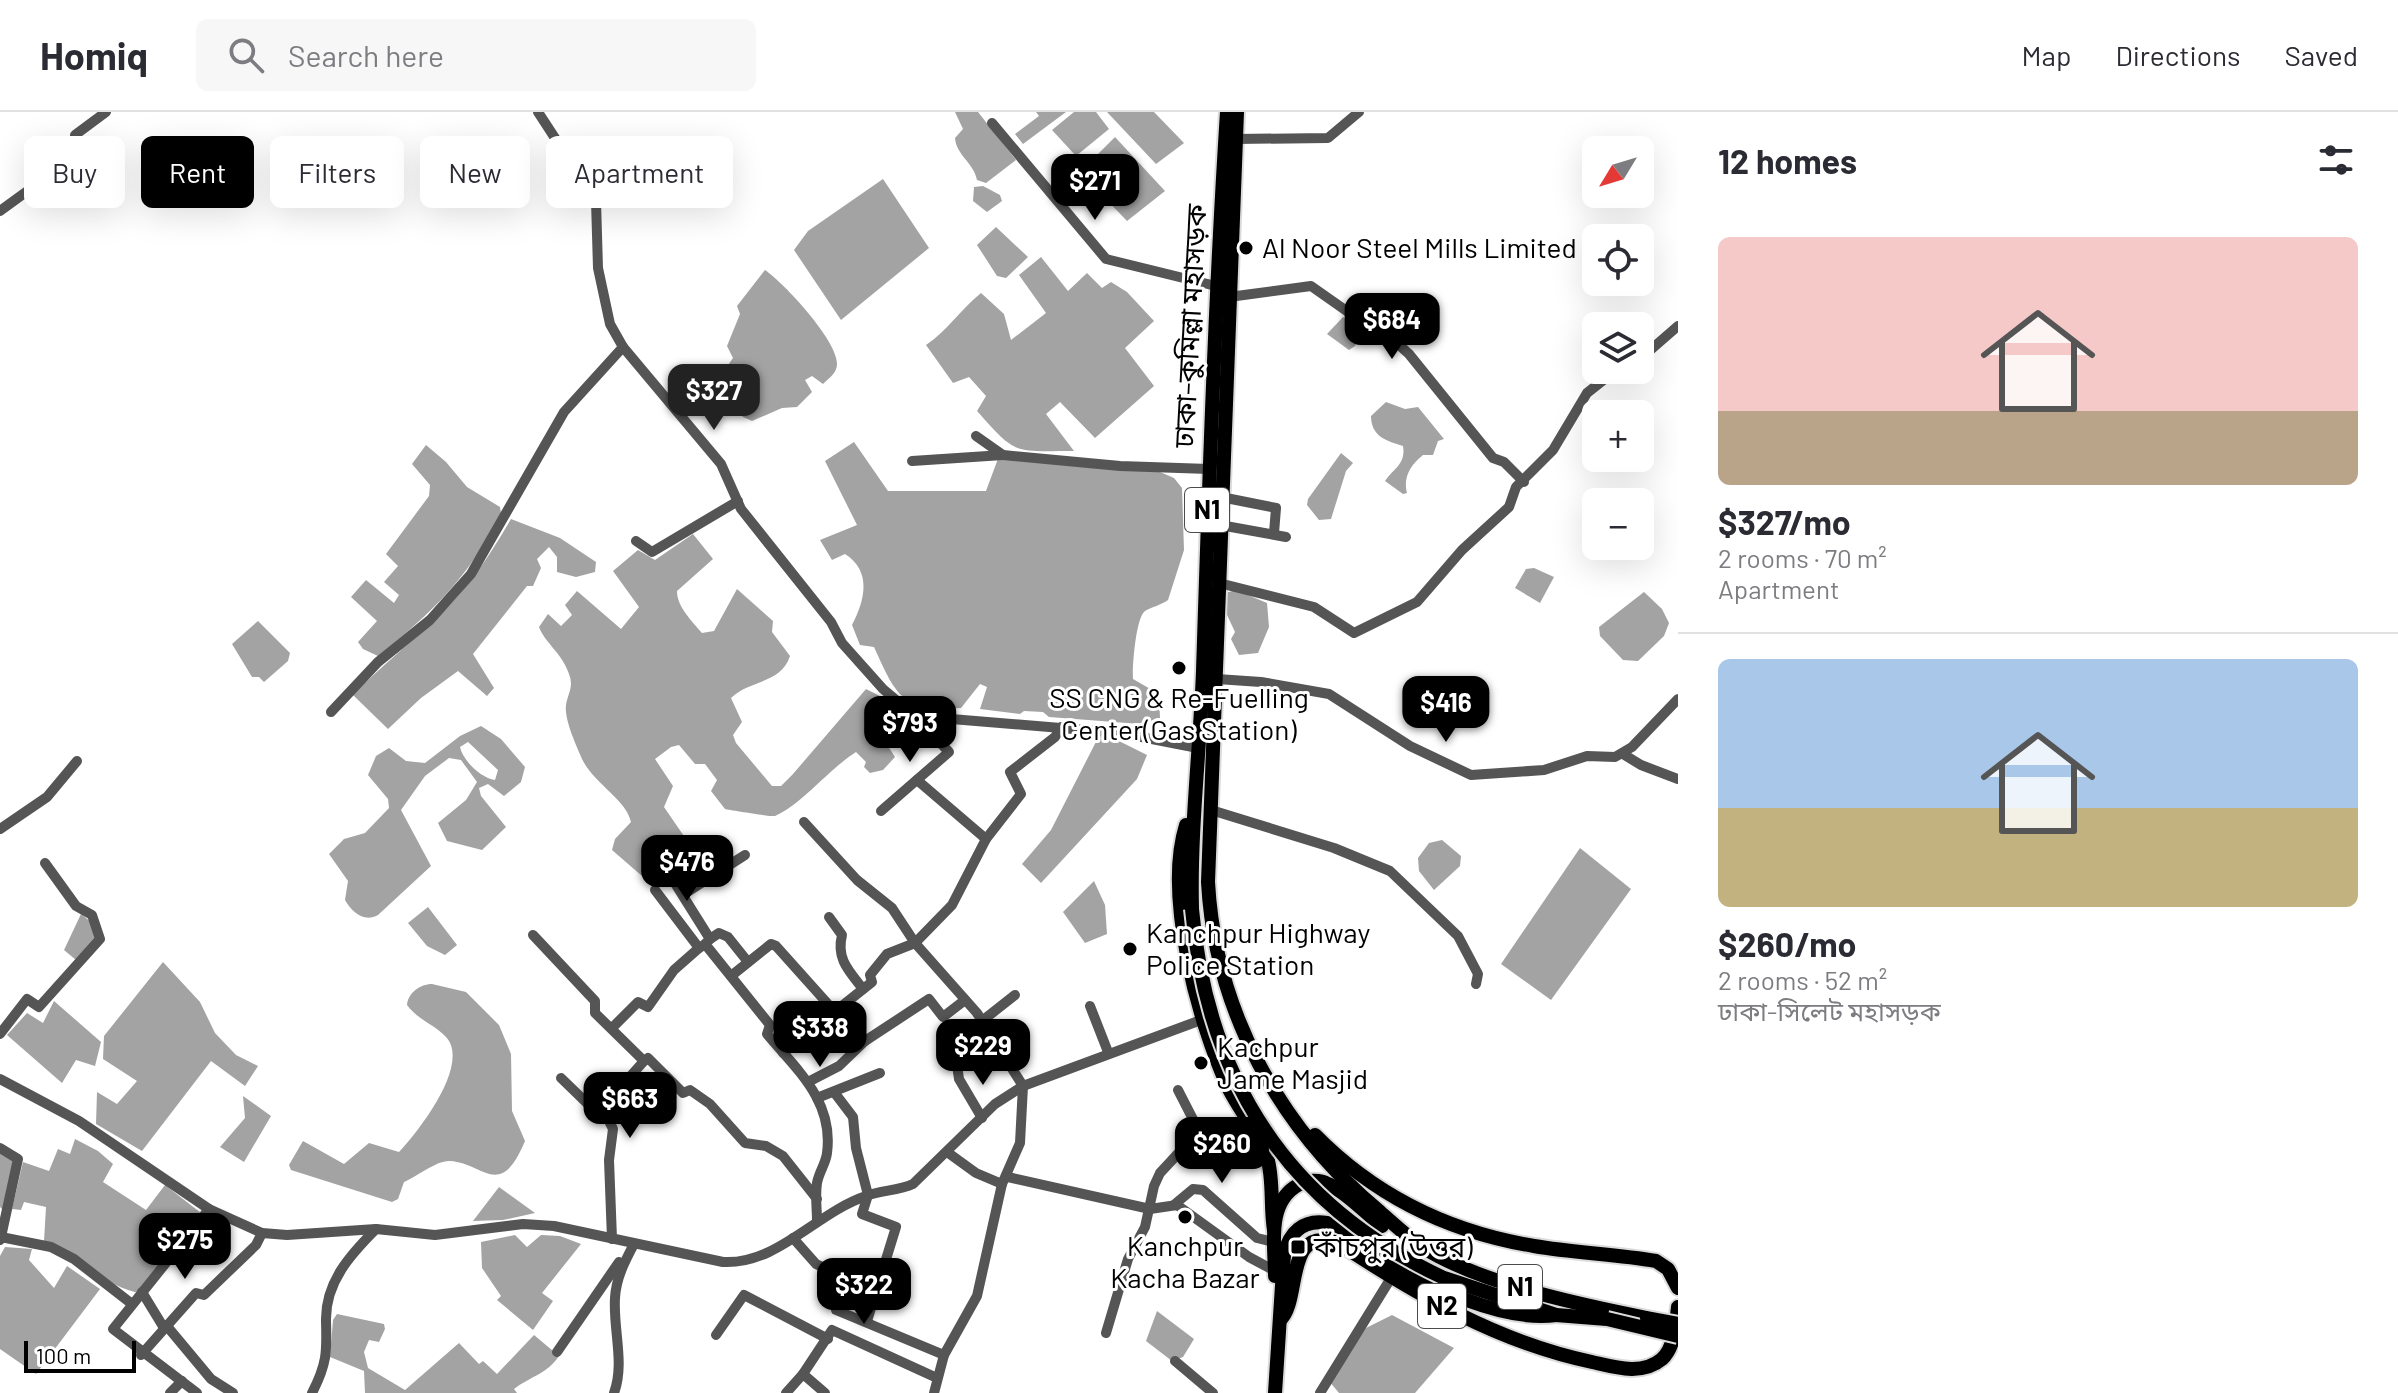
<!DOCTYPE html>
<meta charset="utf-8">
<style>
body{margin:0;font-family:Barlow,"Noto Sans Bengali",sans-serif;background:#f7f7f7;color:#2b2b33;height:100vh;display:flex;flex-direction:column;font-size:30px;white-space:nowrap}
*{box-sizing:border-box;margin:0}
p{font-size:26px;color:#7c7c81}
.icon{flex:none;width:44px;height:44px;fill:none;stroke:currentColor;stroke-width:2;stroke-linecap:round;stroke-linejoin:round}
.map{position:relative;flex:1;overflow:hidden}
.details{display:flex;flex-direction:column;background:#fff;width:720px}
.details>*{flex:none}
.guide{position:absolute;left:24px;top:24px;width:760px;height:72px;display:flex;gap:16px}
.needle{width:52px;rotate:232deg}
.buttons{position:absolute;left:1582px;top:24px;display:grid;gap:16px}
.buttons a{display:grid;place-items:center;width:72px;height:72px;border-radius:12px;background:#fff;box-shadow:0 8px 32px #0002;font-size:40px}
.scale{position:absolute;left:24px;bottom:20px;width:112px;box-sizing:border-box;padding-left:8px;border:4px solid #000;border-top:0;font-size:22px;line-height:28px;white-space:nowrap;color:#000;-webkit-text-stroke:6px #fff;paint-order:stroke}
.price{position:absolute;translate:-50% -68px;padding:0 18px;border-radius:16px;background:#000;color:#fff;font-size:26px;line-height:52px;filter:drop-shadow(0 2px 4px #0008)}
.price::after{content:'';position:absolute;left:50%;top:48px;width:24px;height:18px;margin-left:-12px;background:inherit;clip-path:polygon(0 0,100% 0,50% 100%)}
.price.active{background:#222;color:#fff}
ul{padding:0;list-style:none}
li{display:grid;align-content:center;gap:16px;height:424px;padding:0 40px}
li+li{border-top:2px solid #e1e1e2}
li span{display:grid;place-items:center;height:248px;border-radius:12px;color:#555}
li>.icon{margin-inline-start:auto}
span .icon{width:144px;height:144px;fill:#fffc;stroke-width:1}
li b{font-size:34px}
h2{display:flex;justify-content:space-between;align-items:center;height:96px;padding:0 40px;font-size:34px}
.tag{padding:0 28px;border-radius:12px;background:#fff;box-shadow:0 8px 32px #0002;font-size:28px;line-height:72px}
.tag.active{background:#000;color:#fff}
header{display:flex;align-items:center;gap:48px;box-sizing:border-box;height:112px;padding:0 40px;background:#fff;border-bottom:2px solid #e1e1e2}
header strong{font-size:38px}
nav{display:flex;gap:44px;margin-inline-start:auto;font-size:28px}
.search{width:560px;height:72px;background:#f7f7f7;display:flex;align-items:center;gap:20px;box-sizing:border-box;padding:0 28px;border-radius:12px;color:#7c7c81;font-size:30px}
main{display:flex;flex:1;min-height:0}
.map>svg:first-child{display:block}
.water{fill:#a3a3a3;fill-rule:evenodd}
.lines{fill:none;stroke-linecap:round;stroke-linejoin:round}
.highway-casing{stroke:#dbdbdb;stroke-width:18}
.minor{stroke:#555;stroke-width:10}
.highway{stroke:#000;stroke-width:14}
.highway-bridge-casing{stroke:#dbdbdb;stroke-width:18;stroke-linecap:butt}
.highway-bridge{stroke:#000;stroke-width:14}
.poi-dot{fill:#000;stroke:#fff;stroke-width:3}
.labels{text-anchor:middle;stroke-width:6;stroke-linejoin:round;paint-order:stroke}
.shield{fill:#fff;stroke:#4c4c4c;stroke-width:2}
.shield-label{font-size:26px;font-weight:bold;fill:#000}
.poi-label{font-size:28px;fill:#000;stroke:#fff;text-anchor:start}
.street-label{font-size:28px;fill:#000;stroke:#fff}
</style>
<header>
<strong>Homiq</strong>
<div class="search"><svg class="icon" aria-label="search" viewBox="0 0 24 24"><circle cx="10" cy="10" r="6"/><path d="M15 15l6 6"/></svg>Search here</div>
<nav><a>Map</a><a>Directions</a><a>Saved</a></nav>
</header>
<main>
<div class="map">
<svg width="1678" height="1281" viewBox="0 0 1678 1281">
<rect width="100%" height="100%" fill="#fff"/>
<g class="water">
<path d="M955,0H978L1016,48L986,71L977,68C974,51 956,43 955,26L963,17Z"/>
<path d="M1036,0H1066L1023,32L1015,22L1039,4Z"/>
<path d="M1074,0H1096L1109,17L1076,44L1052,18Z"/>
<path d="M1107,0H1154L1184,31L1156,52Z"/>
<path d="M1115,25L1165,79L1127,109L1080,60Z"/>
<path d="M883,67L929,136L841,208L794,138L808,119Z"/>
<path d="M983,74L1000,83L1002,89L987,100L973,89L974,75Z"/>
<path d="M996,115L1028,145L1006,166L997,164L977,133Z"/>
<path d="M1041,145L1068,179L1087,161L1102,176L1111,170L1127,180L1154,209L1125,236L1154,274L1095,326L1060,290L1046,302L1074,339C1013,339 1017,344 977,299L986,284L969,265L953,271L926,233C948,218 960,198 981,181L1004,202L1011,228L1046,201L1019,163Z"/>
<path d="M765,158C784,171 838,229 837,252C837,261 829,266 823,272L812,264L805,268L812,280L797,295L782,296L752,309L743,305L717,273H724L734,280L741,273L726,256L733,246L727,234L740,202L737,194Z"/>
<path d="M1343,205L1363,218L1355,234L1349,238L1327,222Z"/>
<path d="M1386,290L1405,297L1418,295L1444,327L1438,329L1433,343H1423C1411,353 1403,364 1407,381L1403,382L1385,369C1394,356 1406,352 1403,334C1386,329 1371,324 1371,304Z"/>
<path d="M854,330L888,379H986L999,344L1160,360L1174,366L1182,376L1184,438L1168,488C1161,493 1152,495 1145,499C1136,505 1132,555 1133,567L1159,582L1160,606L1140,612L1049,605L1043,600L1024,599L1020,602L980,597L987,575L980,572L961,596C901,601 895,581 874,535L860,533L852,513C865,488 872,459 845,442L832,448L820,428L857,413L825,349Z"/>
<path d="M426,333L446,350L467,375L500,395L501,401C469,465 433,500 378,544L363,537L358,530L377,509L351,485L366,468L394,491L399,483L384,470L398,454L386,442L429,384L430,373L412,352Z"/>
<path d="M1341,341L1353,351L1346,359L1331,407L1319,408L1307,393L1308,387Z"/>
<path d="M511,407L560,426L596,450L595,460L576,465L557,460V445L549,435L537,447L541,456L533,474H527L473,542L494,576L487,584L458,559L421,586L388,617L353,583C379,556 408,533 436,507C467,478 490,443 511,407Z"/>
<path d="M693,422L713,447L677,479C677,495 692,509 702,521L714,519L737,477L773,509L772,520L790,544C781,572 749,568 731,586L742,610L733,623L736,631L772,674H781L793,662L866,577L884,586L900,607L884,628L895,645L883,658L870,661L864,655L866,650L856,640C829,657 801,693 775,704C772,705 730,698 725,697L711,679L717,668L705,652H695L679,633L671,635L655,647L673,674L664,695L688,730L693,747L682,761L657,777L612,738L615,727L631,710C626,687 594,672 582,647C576,633 564,607 566,593C568,581 574,575 569,562C562,541 545,531 539,515L548,502L561,514L572,503L565,493L577,479L621,517L639,495L613,459L638,438L655,448Z"/>
<path d="M1534,456L1554,465L1540,491L1515,476L1526,457Z"/>
<path d="M1236,478L1267,491L1269,515L1258,541L1239,543L1231,527L1235,520L1221,490L1225,481Z"/>
<path d="M1644,480L1662,497L1669,511L1664,524L1638,549L1623,548L1600,524L1599,515Z"/>
<path d="M258,509L290,541L288,549L264,570L259,565H252L232,532Z"/>
<path d="M481,614L501,627L525,655L521,670L504,684L488,672L479,676L481,684L506,715L482,738L447,729L438,711L466,688L477,670L461,648L449,646L425,664L401,698L431,754L378,803C364,811 352,800 345,788L348,769L329,742L344,727L365,721L389,696L388,687L368,663L376,644L389,636L406,649L425,651L460,624ZM468,630L498,658L495,668C481,666 463,649 460,635Z"/>
<path d="M1101,620L1147,643L1137,667L1041,771L1022,752L1051,718Z"/>
<path d="M1442,728L1461,744L1460,754L1434,778L1419,759L1418,746L1429,731Z"/>
<path d="M1580,736L1631,777L1551,888L1501,852Z"/>
<path d="M1094,769L1105,793L1107,822L1085,831L1063,800Z"/>
<path d="M428,795L457,833L445,843L427,834L408,811Z"/>
<path d="M81,802L91,810L97,826L76,848L64,838Z"/>
<path d="M163,850L200,890L215,921L236,943L258,954L245,974L211,949L142,1039L96,1012L97,980L117,992L137,969L103,947L104,924Z"/>
<path d="M432,872L466,880L499,913L511,942L512,999L525,1029C500,1089 484,1051 450,1049C437,1048 416,1065 404,1070L398,1087L392,1090L291,1058L289,1053L303,1029L344,1052L369,1031L399,1040C419,1019 471,952 446,925C435,913 417,907 407,893C408,881 420,872 432,872Z"/>
<path d="M54,889L101,930L95,954L76,948L62,971L7,923L27,901L43,911Z"/>
<path d="M243,984L271,1004L244,1050L220,1035L245,1006Z"/>
<path d="M75,1027L98,1039L113,1052L103,1070L146,1098L165,1073L201,1101L141,1181C106,1177 79,1141 44,1129L46,1095L24,1090L21,1098L12,1097L23,1050L49,1059L58,1037L70,1042Z"/>
<path d="M0,1039L15,1048L4,1099L0,1095Z"/>
<path d="M499,1075L535,1101L503,1108L473,1109Z"/>
<path d="M515,1123L527,1135L541,1123L560,1124L581,1132L542,1181L553,1189L533,1218L497,1188L501,1184L482,1156L481,1130Z"/>
<path d="M5,1135L32,1137L29,1148L54,1176L67,1154L100,1177L36,1262L0,1237V1144Z"/>
<path d="M1157,1199L1194,1227L1183,1245L1172,1249L1146,1229Z"/>
<path d="M337,1202L384,1212L385,1217L379,1230L369,1228L364,1240L368,1256L405,1278L459,1231L479,1252L483,1249L497,1262L534,1223L559,1244C547,1262 531,1264 514,1277L517,1281H365L364,1259L330,1245L333,1208Z"/>
<path d="M1392,1203L1454,1236L1415,1281H1339L1329,1269L1366,1216Z"/>
</g>
<g class="lines">
<g class="highway-casing">
<g id="highway">
<path d="M1237,0L1208,770C1215,899 1280,1017 1380,1100C1398,1116 1416,1133 1438,1144C1497,1175 1582,1193 1647,1206"/>
<path d="M1186,713C1164,783 1198,910 1228,975C1240,999 1258,1020 1267,1045C1274,1067 1270,1095 1274,1118"/>
<path d="M1192,797C1190,717 1200,639 1203,559C1209,373 1215,186 1227,0"/>
<path d="M1315,1023C1376,1085 1449,1120 1534,1134C1575,1141 1616,1142 1656,1149L1668,1157L1678,1176"/>
<path d="M1275,1164C1275,1134 1266,1091 1298,1073C1307,1068 1319,1067 1328,1072C1348,1081 1365,1101 1382,1114"/>
<path d="M1444,1166L1556,1203L1607,1207"/>
<path d="M1280,1208C1302,1188 1283,1112 1338,1131C1418,1183 1497,1230 1592,1250C1614,1255 1642,1264 1662,1247C1675,1235 1676,1211 1678,1195"/>
<path d="M1275,1281L1284,1143C1289,1121 1303,1107 1327,1111C1350,1115 1366,1134 1384,1146C1427,1175 1504,1210 1556,1203"/>
</g>
</g>
<g class="minor">
<path d="M538,0L596,89L598,156L610,212L623,235"/>
<path d="M992,11L1106,147L1220,175"/>
<path d="M1236,27L1328,26L1359,0"/>
<path d="M0,99L70,48L74,42L75,23L106,0"/>
<path d="M1229,185L1311,174L1368,214L1387,222L1409,242L1493,346L1504,350L1524,370"/>
<path d="M1640,247L1678,214"/>
<path d="M976,324L1003,343L1120,354L1209,357"/>
<path d="M912,349L1003,343"/>
<path d="M1221,385L1276,396L1274,421"/>
<path d="M1220,413L1286,425"/>
<path d="M636,429L652,440L738,389"/>
<path d="M1219,471L1314,495L1354,521L1417,490L1462,438L1509,395L1516,375L1553,338L1587,281L1616,258"/>
<path d="M1217,567L1261,570L1329,582L1410,634L1471,663L1544,658L1587,644L1615,645L1632,635L1678,587"/>
<path d="M331,600L378,550L430,508L471,462L564,300L623,235L721,352L741,397L831,510L842,531L883,577L915,604L1121,621L1198,636"/>
<path d="M1623,642L1641,653L1678,667"/>
<path d="M917,668L986,727"/>
<path d="M1211,698L1334,736L1390,759L1458,824L1478,862L1476,872"/>
<path d="M881,699L949,640L915,604"/>
<path d="M804,710L857,768L892,796L915,831L977,901L1023,974L1020,1031L1002,1072L977,1184L944,1243L934,1281"/>
<path d="M0,717L47,685L77,649"/>
<path d="M673,768L710,827L705,832L770,913L767,922C797,958 834,989 827,1041C826,1051 819,1060 817,1071C815,1083 817,1097 817,1109"/>
<path d="M655,778L699,836L704,833"/>
<path d="M684,782L745,743"/>
<path d="M829,805L842,823C836,847 849,859 863,877"/>
<path d="M533,823L595,889V901L644,949L648,946L683,981L690,978L710,992L745,1031L766,1034L783,1044L817,1087"/>
<path d="M710,827L719,821L728,825L748,850"/>
<path d="M731,864L771,832L776,834L836,901"/>
<path d="M1090,894L1108,940"/>
<path d="M982,909L1015,883"/>
<path d="M612,916L638,890L648,895L674,858L699,836"/>
<path d="M0,922L27,887L39,895L100,827L92,803L76,794L45,751"/>
<path d="M865,929L929,887L943,905L965,888"/>
<path d="M783,941L872,870L870,863L887,842L915,831L952,793L986,727L1021,682L1010,660L1055,625L1061,615"/>
<path d="M968,941L957,953L959,967L982,1006"/>
<path d="M561,966L593,997L607,1005L613,1017L609,1048L612,1127"/>
<path d="M0,967L79,1009L209,1097L262,1121L287,1123L376,1117L435,1123L523,1112L554,1114L723,1150C777,1153 816,1101 866,1084C882,1078 898,1079 913,1072L995,992L1023,974L1201,908"/>
<path d="M808,970L839,954L865,929L841,897"/>
<path d="M834,980L853,1005L856,1036L868,1083L862,1102L896,1115L867,1209"/>
<path d="M817,986L880,961"/>
<path d="M593,997L612,977H619L644,949"/>
<path d="M0,1036L18,1047L1,1125"/>
<path d="M947,1040L976,1061L1002,1072"/>
<path d="M1008,1065L1150,1097L1177,1093L1249,1145L1275,1159"/>
<path d="M1175,1092L1193,1077L1203,1078L1257,1126L1273,1130"/>
<path d="M793,1126L816,1152L876,1180"/>
<path d="M0,1128L1,1125L51,1135L74,1147L132,1192"/>
<path d="M142,1180L164,1216"/>
<path d="M836,1198L944,1243"/>
<path d="M166,1213L211,1267L233,1281"/>
<path d="M1106,1221L1128,1147L1145,1115L1154,1074L1160,1061L1199,1019L1178,978"/>
<path d="M716,1223L744,1183L828,1227"/>
<path d="M557,1240L619,1150"/>
<path d="M141,1243L196,1181L204,1183L256,1133L262,1121"/>
<path d="M1175,1249L1213,1281"/>
<path d="M170,1281L182,1269"/>
<path d="M197,1281L113,1217L209,1097"/>
<path d="M312,1281C327,1252 327,1240 326,1209C325,1170 351,1142 376,1117"/>
<path d="M614,1281C625,1251 613,1218 615,1186C616,1166 625,1149 634,1132"/>
<path d="M786,1281L803,1262"/>
<path d="M825,1281L803,1262L832,1218L937,1266"/>
<path d="M1320,1281L1391,1166"/>
</g>
<use href="#highway" class="highway"/>
<g class="highway-bridge-casing">
<g id="highway-bridge">
<path d="M1192,797C1207,967 1287,1093 1444,1166"/>
<path d="M1647,1206L1678,1212"/>
<path d="M1607,1207L1678,1224"/>
</g>
</g>
<use href="#highway-bridge" class="highway-bridge"/>
</g>
<g class="poi-dot">
<circle cx="1246" cy="136" r="8"/>
<circle cx="1179" cy="556" r="8"/>
<circle cx="1130" cy="837" r="8"/>
<circle cx="1201" cy="951" r="8"/>
<circle cx="1185" cy="1105" r="8"/>
<rect x="1290" y="1127" width="16" height="16" rx="4"/>
</g>
<g class="labels">
<g class="shield">
<rect x="1185" y="376" width="44" height="44" rx="6"/>
<rect x="1498" y="1153" width="44" height="44" rx="6"/>
<rect x="1418" y="1172" width="48" height="44" rx="6"/>
</g>
<g class="shield-label">
<text x="1207" y="407">N1</text>
<text x="1520" y="1184">N1</text>
<text x="1442" y="1203">N2</text>
</g>
<g class="poi-label">
<text x="1262" y="146">Al Noor Steel Mills Limited</text>
<text x="1179" y="596" text-anchor="middle">SS CNG &amp; Re-Fuelling<tspan x="1179" dy="32">Center(Gas Station)</tspan></text>
<text x="1146" y="831">Kanchpur Highway<tspan x="1146" dy="32">Police Station</tspan></text>
<text x="1217" y="945">Kachpur<tspan x="1217" dy="32">Jame Masjid</tspan></text>
<text x="1185" y="1144" text-anchor="middle">Kanchpur<tspan x="1185" dy="32">Kacha Bazar</tspan></text>
<text x="1314" y="1145">কাঁচপুর (উত্তর)</text>
</g>
<g class="street-label">
<text transform="translate(1190 214) rotate(-87)" y="10">ঢাকা–কুমিল্লা মহাসড়ক</text>
</g>
</g>
</svg>
<div class="buttons">
<a><svg class="needle" viewBox="-14 -14 28 28"><path d="M0-13l5 13h-10z" fill="#e53935"/><path d="M0 13l5-13h-10z" fill="#7c7c81"/></svg></a>
<a><svg class="icon" aria-label="locate" viewBox="0 0 24 24"><circle cx="12" cy="12" r="6"/><path d="M12 2v4M12 18v4M2 12h4M18 12h4"/></svg></a>
<a><svg class="icon" aria-label="layers" viewBox="0 0 24 24"><path d="M12 4l9 5-9 5-9-5zM3 14l9 5 9-5"/></svg></a>
<a>+</a>
<a>−</a>
</div>
<div class="scale">100 m</div>
<b class="price" style="left:1095px;top:110px">$271</b>
<b class="price" style="left:1392px;top:249px">$684</b>
<b class="price active" style="left:714px;top:320px">$327</b>
<b class="price" style="left:1446px;top:632px">$416</b>
<b class="price" style="left:910px;top:652px">$793</b>
<b class="price" style="left:687px;top:791px">$476</b>
<b class="price" style="left:820px;top:957px">$338</b>
<b class="price" style="left:983px;top:975px">$229</b>
<b class="price" style="left:630px;top:1028px">$663</b>
<b class="price" style="left:1222px;top:1073px">$260</b>
<b class="price" style="left:185px;top:1169px">$275</b>
<b class="price" style="left:864px;top:1214px">$322</b>
<div class="guide">
<a class="tag">Buy</a>
<a class="tag active">Rent</a>
<a class="tag">Filters</a>
<a class="tag">New</a>
<a class="tag">Apartment</a>
</div>
</div>
<section class="details">
<h2>12 homes<svg class="icon" aria-label="filters" viewBox="0 0 24 24"><path d="M4 7h16M4 17h16"/><circle cx="9" cy="7" r="2"/><circle cx="15" cy="17" r="2"/></svg></h2>
<ul>
<li><span style="background:linear-gradient(#f6c9c9 70%,#b9a48a 0)"><svg class="icon" aria-label="home" viewBox="0 0 24 24"><path d="M3 11l9-7 9 7M6 9v11h12V9"/></svg></span><div><b>$327/mo</b><p>2 rooms · 70 m²</p><p>Apartment</p></div></li>
<li><span style="background:linear-gradient(#a9c7e8 60%,#c2b280 0)"><svg class="icon" aria-label="home" viewBox="0 0 24 24"><path d="M3 11l9-7 9 7M6 9v11h12V9"/></svg></span><div><b>$260/mo</b><p>2 rooms · 52 m²</p><p>ঢাকা-সিলেট মহাসড়ক</p></div></li>
</ul>
</section>
</main>
